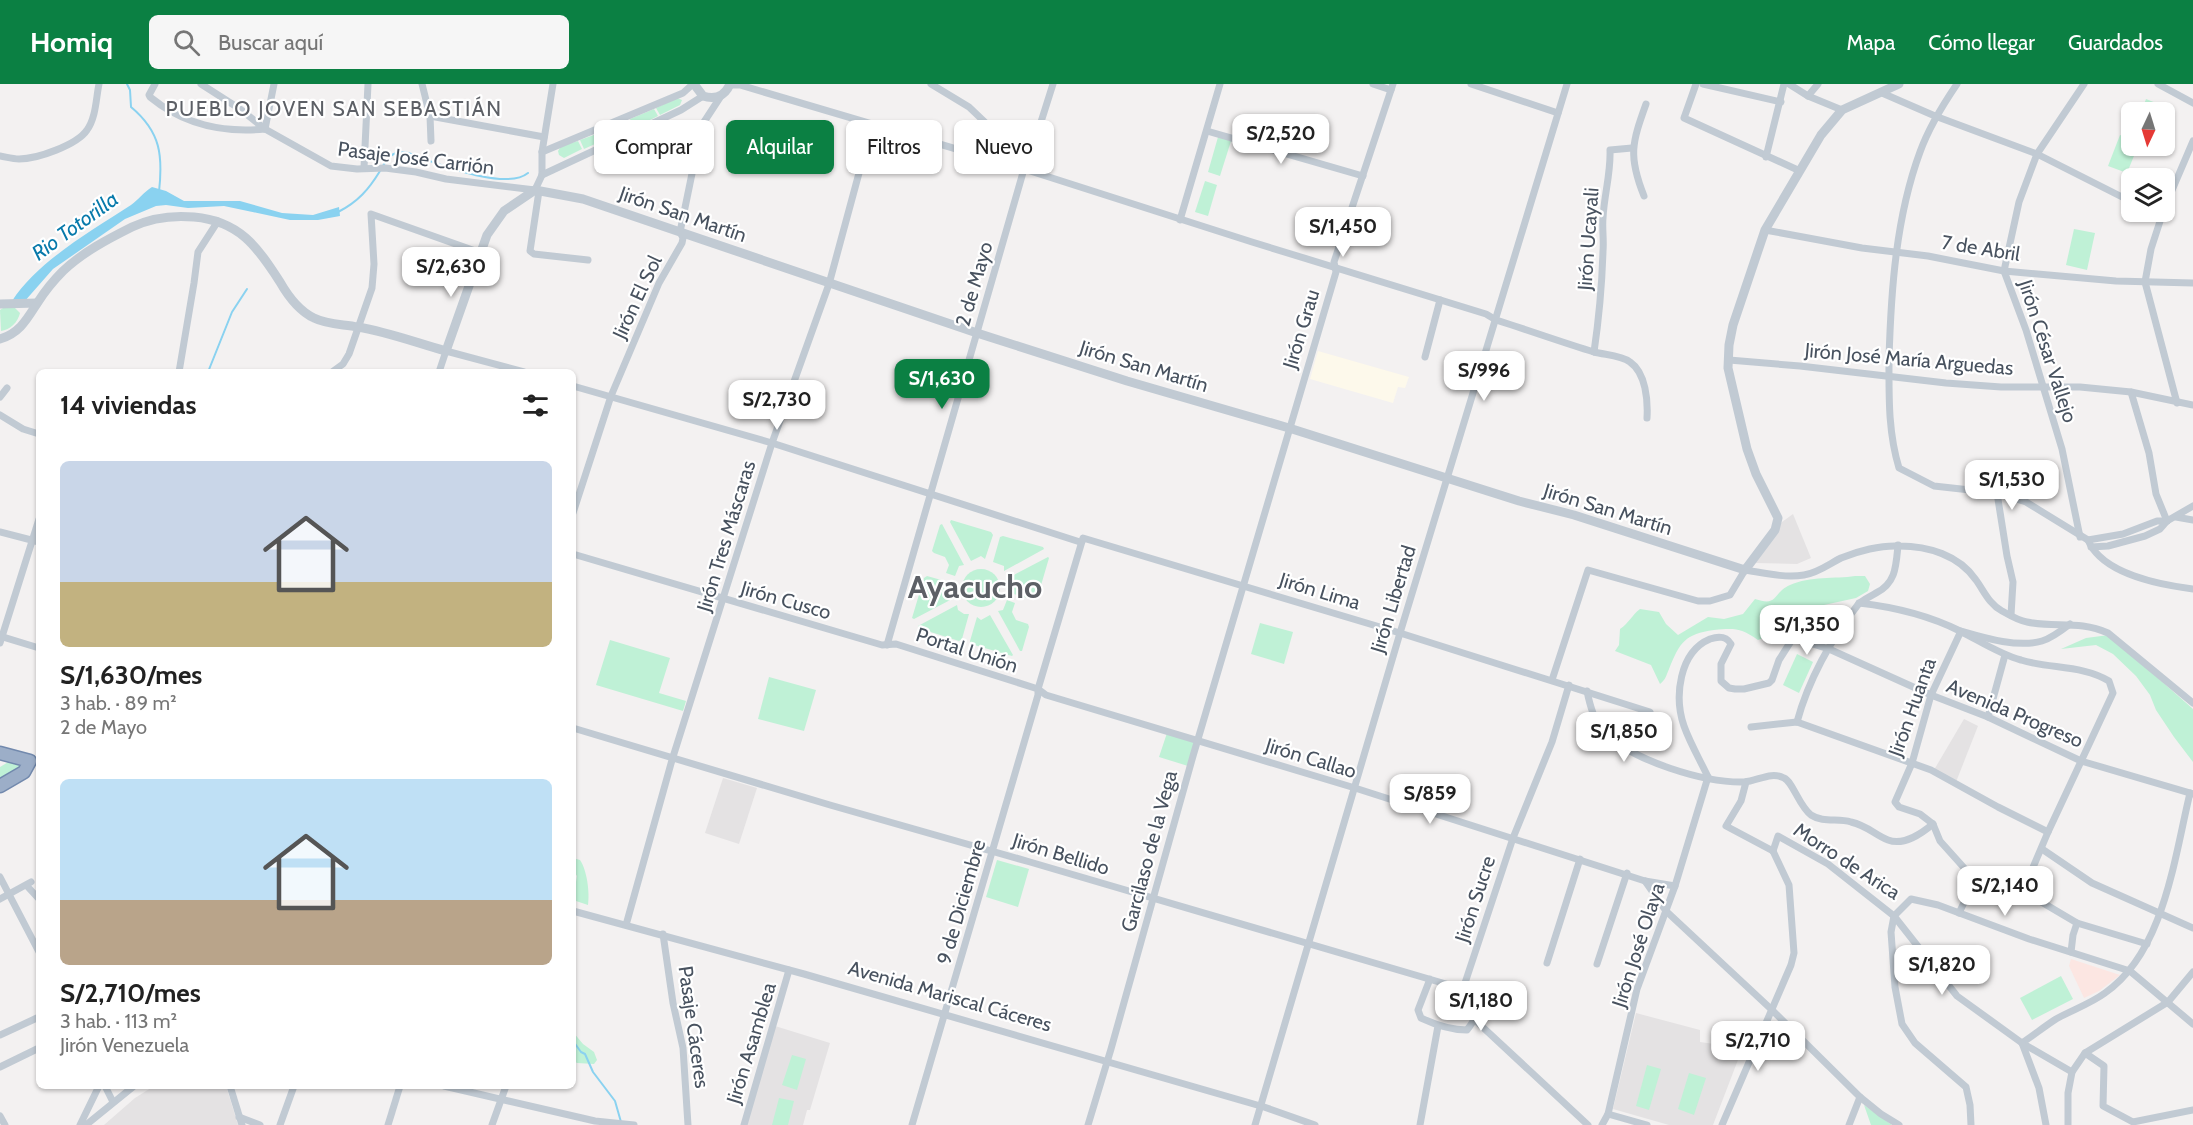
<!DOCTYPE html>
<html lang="es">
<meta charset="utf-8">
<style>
body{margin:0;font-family:Cabin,sans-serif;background:#f6f6f6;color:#222;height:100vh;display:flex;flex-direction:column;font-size:22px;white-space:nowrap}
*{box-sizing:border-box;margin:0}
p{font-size:20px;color:#767676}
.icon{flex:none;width:33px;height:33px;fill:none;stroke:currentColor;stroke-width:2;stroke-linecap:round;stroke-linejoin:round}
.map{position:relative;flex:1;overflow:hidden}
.details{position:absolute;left:36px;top:285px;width:540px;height:720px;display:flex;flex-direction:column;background:#fff;border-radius:9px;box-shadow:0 2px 4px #0004}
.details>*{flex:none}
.guide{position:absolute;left:594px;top:36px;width:570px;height:54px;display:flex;gap:12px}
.needle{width:39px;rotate:184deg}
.buttons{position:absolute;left:2121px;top:18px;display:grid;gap:12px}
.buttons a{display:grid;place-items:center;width:54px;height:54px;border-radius:9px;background:#fff;box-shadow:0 2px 4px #0004;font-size:30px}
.price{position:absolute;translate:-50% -51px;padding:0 14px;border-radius:12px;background:#fff;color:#222;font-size:20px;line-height:39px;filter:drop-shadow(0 2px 3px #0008)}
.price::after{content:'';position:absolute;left:50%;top:36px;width:18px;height:14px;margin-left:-9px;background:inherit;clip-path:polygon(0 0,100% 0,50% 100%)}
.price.current{background:#0b8043;color:#fff}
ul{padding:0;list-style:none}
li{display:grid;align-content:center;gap:12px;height:318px;padding:0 24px}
li span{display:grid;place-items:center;height:186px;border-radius:9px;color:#555}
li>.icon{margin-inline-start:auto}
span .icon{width:108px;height:108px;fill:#fffc;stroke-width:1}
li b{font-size:26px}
h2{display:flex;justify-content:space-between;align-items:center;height:72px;padding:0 24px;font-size:26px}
.tag{padding:0 21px;border-radius:9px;background:#fff;box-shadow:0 2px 4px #0004;font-size:21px;line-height:54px}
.tag.current{background:#0b8043;color:#fff}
header{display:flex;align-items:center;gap:36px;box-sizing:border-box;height:84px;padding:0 30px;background:#0b8043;color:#fff}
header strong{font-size:28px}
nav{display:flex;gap:33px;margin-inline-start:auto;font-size:21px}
.search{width:420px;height:54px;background:#f6f6f6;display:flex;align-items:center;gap:15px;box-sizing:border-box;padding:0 21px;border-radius:9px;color:#767676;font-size:22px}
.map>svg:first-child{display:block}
.commercial{fill:#fdf9eb}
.education{fill:#e4e2e3}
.medical{fill:#fce6e2}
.green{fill:#bff1d6}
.water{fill:#8ad2f0}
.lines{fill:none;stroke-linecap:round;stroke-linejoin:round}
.stream{stroke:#8ad2f0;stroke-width:2}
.trunk-casing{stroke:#7289ad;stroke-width:15}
.minor{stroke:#c1cad3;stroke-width:7}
.tertiary{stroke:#c1cad3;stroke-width:9}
.trunk{stroke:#9caec8;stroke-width:12}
.labels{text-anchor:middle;stroke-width:4.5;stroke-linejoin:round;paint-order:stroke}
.street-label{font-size:20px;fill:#48525f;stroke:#fff}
.neighbourhood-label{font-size:21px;letter-spacing:1.5px;fill:#5d6066;stroke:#fff}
.water-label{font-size:21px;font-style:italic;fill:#087aab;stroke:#fff}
.town-label{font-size:32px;font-weight:bold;fill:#5d6066;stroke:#fff}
</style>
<header>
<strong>Homiq</strong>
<div class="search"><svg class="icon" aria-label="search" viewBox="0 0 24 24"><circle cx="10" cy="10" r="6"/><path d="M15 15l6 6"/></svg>Buscar aquí</div>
<nav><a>Mapa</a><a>Cómo llegar</a><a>Guardados</a></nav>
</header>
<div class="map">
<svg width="2193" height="1041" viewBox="0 0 2193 1041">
<rect width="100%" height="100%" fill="#f3f1f1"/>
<path class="commercial" d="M1318,267L1409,293L1405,304L1398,303L1393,319L1310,295Z"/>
<g class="education">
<path d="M1793,430L1811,474L1797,480L1754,479L1782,438Z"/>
<path d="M1964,635L1978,642L1956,698L1934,686Z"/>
<path d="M723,694L757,704L739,760L705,749Z"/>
<path d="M1636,929L1700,946V958L1721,961L1741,968L1713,1041H1669L1613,1025Z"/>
<path d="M775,942L830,959L810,1026H807L803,1041H747Z"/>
<path d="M154,1002H226L238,1041H104L135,1014Z"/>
</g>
<path class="medical" d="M2071,875L2120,891L2099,907L2084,914L2069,882Z"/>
<g class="green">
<path d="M677,14L682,16L680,21L660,31L656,24Z"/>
<path d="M2146,15L2166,23L2164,28H2141Z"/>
<path d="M654,25L658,32L634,44L630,35Z"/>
<path d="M628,36L632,44L608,54L605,47Z"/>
<path d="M602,48L606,55L584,65L580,56Z"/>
<path d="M2120,51L2130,55L2131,51L2132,62H2138L2127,89L2108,82Z"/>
<path d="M1218,53L1231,57L1220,92L1208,88Z"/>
<path d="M578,57L582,65L564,74L559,71L558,67L561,62Z"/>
<path d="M1205,97L1217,101L1208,132L1195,128Z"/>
<path d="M2074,145L2095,149L2087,186L2066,181Z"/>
<path d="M3,224H15L20,229C18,238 10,246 1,247L0,226Z"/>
<path d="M951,436L991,448L993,451L985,475L981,472L971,477L950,438Z"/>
<path d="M942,440L964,481L959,482L955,492L946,489L949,481L945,473L934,469L932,467L940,441Z"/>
<path d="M1003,452L1043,463L1044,465L1004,487V482L993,478L1000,453Z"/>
<path d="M1048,473L1049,474L1037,515L1034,516L1010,509L1012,505L1011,498L1008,494Z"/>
<circle cx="981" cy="504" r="19"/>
<path d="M927,492L952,499L949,503L950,511L954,514L914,535L912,534L924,494Z"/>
<path d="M1855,492H1865L1870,500L1868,507L1856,514L1824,521L1795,533L1777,549L1758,556C1741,544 1735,544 1714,546C1685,550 1680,558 1669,585C1666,592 1666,595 1660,600L1651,581L1615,567L1619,561L1620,545C1629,539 1632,531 1640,525L1659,528L1666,540L1678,551L1708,533L1724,535L1743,530L1755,515C1779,523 1772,509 1790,501C1810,492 1835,495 1855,492Z"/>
<path d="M1007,516L1015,519L1012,528L1016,536L1028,540L1029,543L1022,567H1020L998,527L1003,526Z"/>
<path d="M957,521L958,526L964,530H969L962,555L959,557L918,544V542Z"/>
<path d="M990,531L1013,571L1012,572L971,560L970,557L977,533L981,536Z"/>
<path d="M1260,539L1293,548L1284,580L1251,570Z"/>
<path d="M2109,551L2193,625V678L2174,653L2156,626L2150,611L2136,592L2113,570L2096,561L2061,565L2086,554Z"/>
<path d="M610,556L670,574L659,609L686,617L683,627L596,601Z"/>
<path d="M1797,570L1813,578L1799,609L1783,601Z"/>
<path d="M769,593L816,606L804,647L758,635Z"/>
<path d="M1167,649L1195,658L1188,682L1159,673Z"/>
<path d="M10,677L20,680L19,686L0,699V683Z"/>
<path d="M573,774L580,776C587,786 590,809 588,821L573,816L577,792L573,786Z"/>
<path d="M997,776L1029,785L1018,823L986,813Z"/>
<path d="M2061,892L2073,915L2032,936L2020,914Z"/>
<path d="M1440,909L1457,915L1454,923L1437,917Z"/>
<path d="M573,948L583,960L594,968L597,976L594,980L577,979L573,976Z"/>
<path d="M792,971L806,975L797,1006L782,1001Z"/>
<path d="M1647,981L1661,985L1649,1026L1636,1022Z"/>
<path d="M1689,989L1706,994L1694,1031L1678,1025Z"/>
<path d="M779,1014L794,1017L788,1041H772Z"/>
<path d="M1864,1021L1892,1041H1871Z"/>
</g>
<path class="water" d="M152,103L166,107L184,117H240L282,129L313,131L339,123L340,132L318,136H290L224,122L188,124L166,121L156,122L125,135L53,185L24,218L12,217C38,177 91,147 131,121C138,116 144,108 152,103Z"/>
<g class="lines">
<g class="stream">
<path d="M127,0L130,6L131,23C161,48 163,72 159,108"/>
<path d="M383,82C386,76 390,71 396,69C405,66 415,72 424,75C447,83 507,106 528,89"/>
<path d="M338,128C358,118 369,105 380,87"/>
<path d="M208,288L232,228L247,205"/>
<path d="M573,793L575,806L573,815"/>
<path d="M573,957L581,968L585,970L593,988L615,1017L621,1038"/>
</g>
<g class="trunk-casing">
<path id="trunk" d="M0,669L30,677L24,688L0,702"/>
</g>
<g class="minor">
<path d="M155,0L149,11L150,13C184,41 222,49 265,45"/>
<path d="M201,0L240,25L265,45L331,82L357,85L385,84L416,88L446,95L535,106L542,91V68L553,0"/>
<path d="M422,0L430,32L431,57"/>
<path d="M931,0L969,23L991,44L1024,85"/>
<path d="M1373,0L1391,6"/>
<path d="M1471,0L1558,29"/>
<path d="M1696,0L1684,34L1800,87"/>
<path d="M1703,0L1781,18"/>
<path d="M1789,0L1808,12L1842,26"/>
<path d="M1957,0C1942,22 1929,43 1920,68C1896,133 1891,206 1889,275C1889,312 1888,348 1899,384L1934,402L1997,409L2026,418L2088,456C2102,490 2161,501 2193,505"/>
<path d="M2158,0L2193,19"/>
<path d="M730,1H740L1024,85L1252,158L1486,230L1496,236C1528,246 1561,258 1594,268C1605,271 1621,271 1630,278C1646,289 1648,317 1647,334"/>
<path d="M1882,9L1935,32L2037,70L2132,118"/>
<path d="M1808,12L1818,0"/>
<path d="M430,32L544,53"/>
<path d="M265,45L274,0"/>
<path d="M1207,47L1363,92"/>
<path d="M542,68L683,9L693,0"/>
<path d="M0,72C6,73 13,75 19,75C37,75 77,61 87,46C96,34 96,14 99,0"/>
<path d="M1766,73L1784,0"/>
<path d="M364,84L368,0"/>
<path d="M542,91L681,26L703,12"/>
<path d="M539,107L530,167L534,170L588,176"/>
<path d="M1644,112C1628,72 1632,59 1646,20"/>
<path d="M2164,125L2193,57"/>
<path d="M2149,128L2161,133"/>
<path d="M2163,128L2151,165L2145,198L2177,319"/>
<path d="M1180,136L1220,0"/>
<path d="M1765,146L1862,164L1928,172L2004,187L2116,197L2193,199"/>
<path d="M1594,268C1599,234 1602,200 1603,167C1604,156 1602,145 1603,134C1604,111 1611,89 1610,66L1632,64"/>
<path d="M1425,273L1440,216"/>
<path d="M1729,276L1800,282L1946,299L2001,303H2080L2131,308L2193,321"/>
<path d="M179,288L194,199L198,168L218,137"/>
<path d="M332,288L343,280L349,270L372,204L374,180L371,130L481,169"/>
<path d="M439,288L446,267L524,288"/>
<path d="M573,302L772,359L1080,458"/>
<path d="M2131,308L2149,369L2156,410L2167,437"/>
<path d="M0,313L7,304"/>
<path d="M0,331L23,345L39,350"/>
<path d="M1997,409L2007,472L2013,498L2011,531"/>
<path d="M573,429L611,312L659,199L682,159L683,154L680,148L702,41L721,12"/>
<path d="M2176,433L2193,436"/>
<path d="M0,448L39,458"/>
<path d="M2080,453L2062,365L2026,246L2004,187L2019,118L2037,70L2084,0"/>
<path d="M2088,456L2123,450L2157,437H2167"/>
<path d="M2091,463L2108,462L2145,452L2160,445L2167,437L2193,422"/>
<path d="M573,470L882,561L896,560L1038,605L1046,611L1355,704L1645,797L1675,802"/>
<path d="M1859,519C1894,523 1928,531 1960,547C1980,557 1999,570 2021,576C2050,585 2083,581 2109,597L2113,609L2048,748L2023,807"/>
<path d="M2070,540C2061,547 2052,554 2042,557C2018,564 1985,554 1961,547L1931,611L1912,679L1895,718L1899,723L1920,730L1933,740L1940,757L1975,796L2023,807L2077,839L2147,860"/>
<path d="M0,552L39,564"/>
<path d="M0,559L39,435"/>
<path d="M887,561L1024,85L1028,79L1053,0"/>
<path d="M1552,596L1588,486L1698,517H1710L1730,511L1745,486C1764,489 1784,494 1804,491C1818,489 1829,480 1841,474C1858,467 1881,461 1899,462C1928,462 1959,471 1976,496C1984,507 1989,520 2002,527C2009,531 2019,537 2027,538C2055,544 2079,536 2108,549L2193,619"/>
<path d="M1587,607C1590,622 1594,637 1605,648C1632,677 1705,699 1744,698C1758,697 1771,687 1784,694C1793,698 1799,722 1811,731C1823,739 1838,734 1851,738C1868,742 1875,751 1888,756C1904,762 1921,750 1933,740"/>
<path d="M1988,633L2005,571"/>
<path d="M1797,638C1808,597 1831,555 1857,522C1861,516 1870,513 1876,509C1896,499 1896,482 1898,461"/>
<path d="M1751,643L1797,638L1931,686L1998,723L2048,748"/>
<path d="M573,644L830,721L1030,778L1463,905C1484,914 1479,931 1467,946C1450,946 1436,941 1421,934L1418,926L1430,895"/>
<path d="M1708,693C1700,676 1690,659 1684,642C1674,613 1679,568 1710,555C1719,552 1726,552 1731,560L1721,580V597L1729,604L1735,605H1744L1769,599L1772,596L1779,576L1793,554L1829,565L1931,611L1988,633L2081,677L2193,710"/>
<path d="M1746,698L1741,717L1726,742L1773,767"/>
<path d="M2042,765L2092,799L2193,844"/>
<path d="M1773,767L1778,752L1828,780L1894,832L1957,912L2022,959L2072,988"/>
<path d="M0,793L39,868"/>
<path d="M1645,797L1666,827L1771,925L1860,1013L1881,1030L1899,1041"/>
<path d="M27,802L39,815"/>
<path d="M0,815L31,798"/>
<path d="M573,827L804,890L1264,1023L1315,1041"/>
<path d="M1959,829L1975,796"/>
<path d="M626,841L672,676L772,359L829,200L872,41"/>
<path d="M663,850L673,919L683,964L688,1041"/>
<path d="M2071,868L2073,851L2077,839"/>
<path d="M1547,879L1580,775"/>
<path d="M1597,880L1627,789"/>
<path d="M1463,905L1513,754L1552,658L1569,601"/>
<path d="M1475,936L1588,1041"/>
<path d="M0,951L39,933"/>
<path d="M2022,959C2034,951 2045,942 2056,935C2072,926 2090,920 2105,909C2164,868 2174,775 2190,709"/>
<path d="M2022,959L2039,1004L2046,1041"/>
<path d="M2085,969L2104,982L2103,1022L2133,1038L2193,1026"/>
<path d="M0,983L39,964"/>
<path d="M105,1002L113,1018"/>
<path d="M230,1002L242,1041"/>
<path d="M444,1002L595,1037L634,1041"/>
<path d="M1608,1030L1647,1041"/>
<path d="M0,1032L5,1041"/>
<path d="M239,1033L260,1041"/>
<path d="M80,1041L99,1002"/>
<path d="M86,1041L134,1002"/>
<path d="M280,1041L294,1002"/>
<path d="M388,1041L400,1002"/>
<path d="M492,1041L506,1002"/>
<path d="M744,1041L789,886"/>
<path d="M912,1041L1038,611V605L1083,454L1400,549L1650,628"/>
<path d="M1088,1041L1111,965L1193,672L1336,188L1334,178L1393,0"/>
<path d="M1255,1041L1400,549L1567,0"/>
<path d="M1420,1041L1438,942"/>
<path d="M1602,1041L1608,1030L1637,905L1675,802L1708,693"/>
<path d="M1722,1041L1791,881L1794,869L1789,801L1773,767"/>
<path d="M1849,1041L1860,1013"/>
<path d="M1971,1041L1970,1021L1966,1003L1915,959L1902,940L1895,903L1891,848L1894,832L1911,815L1938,821L2029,855L2130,887L2193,940"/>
<path d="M2068,1041V1009L2072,988L2085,969L2168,918L2193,888"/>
</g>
<g class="tertiary">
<path d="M694,0L703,12C715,16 725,12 730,0"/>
<path d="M0,220L37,219"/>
<path d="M0,255C20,249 27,235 38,218C45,207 54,196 63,187C83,168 108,155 132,143C153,133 172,131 194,133C239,137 257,162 280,198C288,212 299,227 314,234C328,241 343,240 358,243C388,248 417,259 446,267L487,151L504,127L535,106L583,115L977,249L1127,297L1289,344L1519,417L1574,431L1745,486L1775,446L1778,434L1756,390L1747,365L1728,284L1729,261L1733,241L1765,146L1821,51L1842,26L1899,0"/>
</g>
<use href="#trunk" class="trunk"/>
</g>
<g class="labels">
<g class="street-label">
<text transform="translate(416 74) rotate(7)" y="7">Pasaje José Carrión</text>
<text transform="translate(683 130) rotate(19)" y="7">Jirón San Martín</text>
<text transform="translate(1588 155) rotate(-86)" y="7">Jirón Ucayali</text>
<text transform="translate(1981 164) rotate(9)" y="7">7 de Abril</text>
<text transform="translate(974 200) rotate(-74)" y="7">2 de Mayo</text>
<text transform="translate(637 213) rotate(-65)" y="7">Jirón El Sol</text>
<text transform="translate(1301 245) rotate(-73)" y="7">Jirón Grau</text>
<text transform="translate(2048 267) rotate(72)" y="7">Jirón César Vallejo</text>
<text transform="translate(1909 275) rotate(5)" y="7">Jirón José María Arguedas</text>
<text transform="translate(1144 282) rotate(17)" y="7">Jirón San Martín</text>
<text transform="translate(1608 425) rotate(17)" y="7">Jirón San Martín</text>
<text transform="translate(726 452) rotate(-73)" y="7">Jirón Tres Máscaras</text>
<text transform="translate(1320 507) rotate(17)" y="7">Jirón Lima</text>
<text transform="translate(1393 515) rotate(-73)" y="7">Jirón Libertad</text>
<text transform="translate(786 516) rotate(16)" y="7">Jirón Cusco</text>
<text transform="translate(967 566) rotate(18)" y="7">Portal Unión</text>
<text transform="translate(1912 623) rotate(-70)" y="7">Jirón Huanta</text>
<text transform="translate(2015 629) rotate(23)" y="7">Avenida Progreso</text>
<text transform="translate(1311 674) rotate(17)" y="7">Jirón Callao</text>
<text transform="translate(1149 767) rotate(-75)" y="7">Garcilaso de la Vega</text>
<text transform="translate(1061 770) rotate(17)" y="7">Jirón Bellido</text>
<text transform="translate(1847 777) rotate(33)" y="7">Morro de Arica</text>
<text transform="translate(1475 815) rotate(-72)" y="7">Jirón Sucre</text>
<text transform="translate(961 818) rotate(-74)" y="7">9 de Diciembre</text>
<text transform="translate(1638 861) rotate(-72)" y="7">Jirón José Olaya</text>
<text transform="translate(950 912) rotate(16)" y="7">Avenida Mariscal Cáceres</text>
<text transform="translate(694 943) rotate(82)" y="7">Pasaje Cáceres</text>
<text transform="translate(751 959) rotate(-73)" y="7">Jirón Asamblea</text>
</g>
<g class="neighbourhood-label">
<text x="334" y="32">PUEBLO JOVEN SAN SEBASTIÁN</text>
</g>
<g class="water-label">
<text transform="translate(75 142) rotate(-36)" y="7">Rio Totorilla</text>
</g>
<g class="town-label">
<text x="975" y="514">Ayacucho</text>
</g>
</g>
</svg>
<div class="buttons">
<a><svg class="needle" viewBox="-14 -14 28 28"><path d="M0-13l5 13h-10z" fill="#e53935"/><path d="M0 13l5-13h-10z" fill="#767676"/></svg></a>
<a><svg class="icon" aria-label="layers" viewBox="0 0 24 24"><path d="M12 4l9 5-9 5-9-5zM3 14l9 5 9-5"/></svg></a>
</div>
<b class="price" style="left:1281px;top:81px">S/2,520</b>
<b class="price" style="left:1343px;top:174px">S/1,450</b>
<b class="price" style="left:451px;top:214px">S/2,630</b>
<b class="price" style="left:1484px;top:318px">S/996</b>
<b class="price current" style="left:942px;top:326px">S/1,630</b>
<b class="price" style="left:777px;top:347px">S/2,730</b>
<b class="price" style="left:2012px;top:427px">S/1,530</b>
<b class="price" style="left:1807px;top:572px">S/1,350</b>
<b class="price" style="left:1624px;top:679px">S/1,850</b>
<b class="price" style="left:1430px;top:741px">S/859</b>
<b class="price" style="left:2005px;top:833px">S/2,140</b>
<b class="price" style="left:1942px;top:912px">S/1,820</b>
<b class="price" style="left:1481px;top:948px">S/1,180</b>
<b class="price" style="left:1758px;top:988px">S/2,710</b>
<div class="guide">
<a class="tag">Comprar</a>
<a class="tag current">Alquilar</a>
<a class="tag">Filtros</a>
<a class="tag">Nuevo</a>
</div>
<section class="details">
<h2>14 viviendas<svg class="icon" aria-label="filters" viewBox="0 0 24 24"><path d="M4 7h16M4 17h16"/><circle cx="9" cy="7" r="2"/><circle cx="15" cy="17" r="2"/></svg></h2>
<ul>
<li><span style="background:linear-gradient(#c9d6e8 65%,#c2b280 0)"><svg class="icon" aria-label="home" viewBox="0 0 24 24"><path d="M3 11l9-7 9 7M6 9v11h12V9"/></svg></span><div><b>S/1,630/mes</b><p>3 hab. · 89 m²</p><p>2 de Mayo</p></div></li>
<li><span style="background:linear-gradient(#bfe0f5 65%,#b9a48a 0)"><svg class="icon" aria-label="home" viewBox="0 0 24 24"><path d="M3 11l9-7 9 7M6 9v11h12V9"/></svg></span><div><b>S/2,710/mes</b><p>3 hab. · 113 m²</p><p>Jirón Venezuela</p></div></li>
</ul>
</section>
</div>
